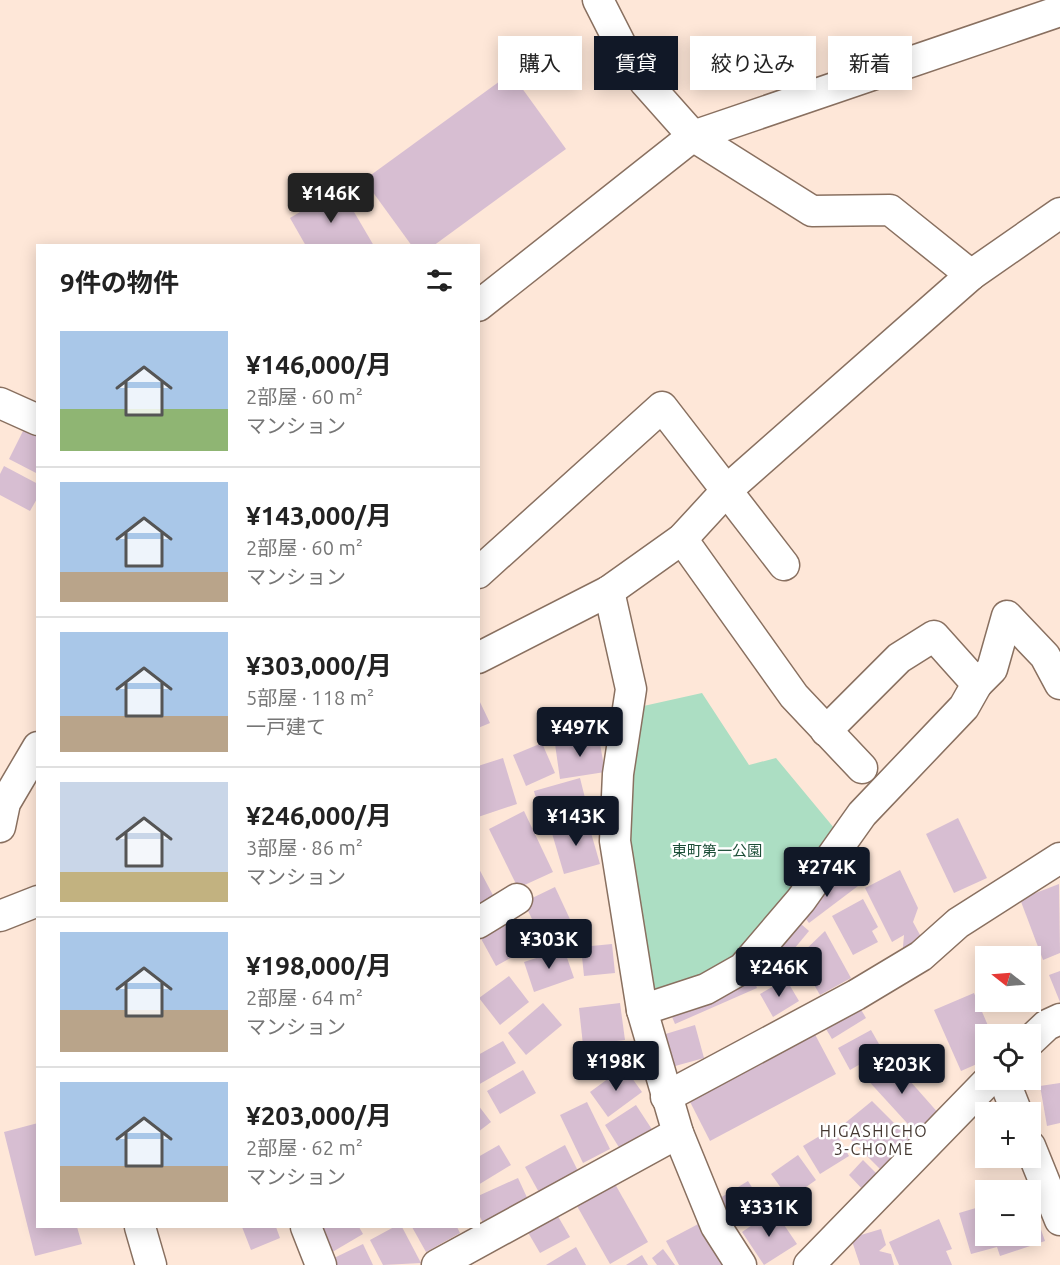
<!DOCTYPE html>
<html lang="ja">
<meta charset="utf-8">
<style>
body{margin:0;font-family:Ubuntu,"Noto Sans JP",sans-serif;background:#f2f2f2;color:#222;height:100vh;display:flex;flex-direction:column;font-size:22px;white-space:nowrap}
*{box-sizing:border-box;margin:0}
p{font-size:20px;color:#767676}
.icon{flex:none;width:33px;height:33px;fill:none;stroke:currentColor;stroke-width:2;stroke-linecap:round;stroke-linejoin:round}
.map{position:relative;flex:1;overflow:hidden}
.panel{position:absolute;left:36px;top:244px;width:444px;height:984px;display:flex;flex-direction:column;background:#fff;border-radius:0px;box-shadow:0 3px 15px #0003}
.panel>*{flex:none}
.banner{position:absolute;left:498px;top:36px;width:471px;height:54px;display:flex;gap:12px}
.needle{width:39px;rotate:287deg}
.tools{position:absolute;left:975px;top:946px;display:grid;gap:12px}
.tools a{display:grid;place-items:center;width:66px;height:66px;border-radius:0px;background:#fff;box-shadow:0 3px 15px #0003;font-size:30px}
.price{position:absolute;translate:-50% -51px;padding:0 14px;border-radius:6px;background:#111827;color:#fff;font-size:20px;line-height:39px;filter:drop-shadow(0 2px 3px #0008)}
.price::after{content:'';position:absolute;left:50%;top:36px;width:18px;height:14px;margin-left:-9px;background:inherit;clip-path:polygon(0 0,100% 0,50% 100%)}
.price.on{background:#222;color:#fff}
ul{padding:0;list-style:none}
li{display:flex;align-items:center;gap:18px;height:150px;padding:0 24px}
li+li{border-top:2px solid #e0e0e0}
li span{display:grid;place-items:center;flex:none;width:168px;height:120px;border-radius:0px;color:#555}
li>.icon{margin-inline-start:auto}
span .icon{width:72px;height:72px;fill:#fffc;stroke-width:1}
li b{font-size:26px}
h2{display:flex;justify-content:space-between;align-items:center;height:72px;padding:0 24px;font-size:26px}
.tag{padding:0 21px;border-radius:0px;background:#fff;box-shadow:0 3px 15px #0003;font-size:21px;line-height:54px}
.tag.on{background:#111827;color:#fff}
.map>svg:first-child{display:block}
.green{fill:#acdec3}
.building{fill:#d7bed2}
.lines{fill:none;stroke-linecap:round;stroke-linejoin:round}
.minor-casing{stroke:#897060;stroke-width:33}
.minor{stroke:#fff;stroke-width:30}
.labels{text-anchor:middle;stroke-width:5;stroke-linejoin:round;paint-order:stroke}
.park-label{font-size:15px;fill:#1c4d37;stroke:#fff}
.neighbourhood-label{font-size:16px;letter-spacing:1.5px;fill:#443831;stroke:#fff}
</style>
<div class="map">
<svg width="1060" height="1265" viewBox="0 0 1060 1265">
<rect width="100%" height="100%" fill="#fee7d8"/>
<path class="green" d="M702,693L749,765L776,758L839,834L746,959L648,996L623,835L639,707Z"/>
<g class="building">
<path d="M511,73L566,149L433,246H412L364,180Z"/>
<path d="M340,188L374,246H306L290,218Z"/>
<path d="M26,425L38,431V474L9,459Z"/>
<path d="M4,466L38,484V497L30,511L0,495V474Z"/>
<path d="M478,698L490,723L478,728Z"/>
<path d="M599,738L605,772L560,779L555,744Z"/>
<path d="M542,743L555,773L526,786L513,755Z"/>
<path d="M503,758L517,804L478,817V766Z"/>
<path d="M580,778L587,806L541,818L534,791Z"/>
<path d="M524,811L553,872L518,888L489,829Z"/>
<path d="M958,818L987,878L954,893L926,834Z"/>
<path d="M587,819L600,864L564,874L551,830Z"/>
<path d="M478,867L495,899L478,907Z"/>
<path d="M900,870L918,908L913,922L926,946L902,958L904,935L892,942L865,888Z"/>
<path d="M844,874L858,886L809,923L798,908Z"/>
<path d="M1059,884L1060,953L1043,960L1020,899Z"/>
<path d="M555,887L575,930L544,945L524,902Z"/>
<path d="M863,899L878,927L872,931L878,942L853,955L832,916Z"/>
<path d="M511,918L527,949L496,966L479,935Z"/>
<path d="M801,924L809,931L769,979L760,972Z"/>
<path d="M825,931L851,978L820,995L798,957Z"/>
<path d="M612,944L615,973L584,976L581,947Z"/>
<path d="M564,949L574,978L534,992L524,962Z"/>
<path d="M1060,971V1002L1049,975Z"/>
<path d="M509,976L529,1002L500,1025L479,998Z"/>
<path d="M753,977L757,988L675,1024L670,1012Z"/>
<path d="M786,979L799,1001L773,1017L760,994Z"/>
<path d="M974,993L992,1035H986V1060L961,1071L934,1010Z"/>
<path d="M543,1003L562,1025L526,1055L508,1033Z"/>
<path d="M620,1003L625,1040L583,1045L579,1008Z"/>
<path d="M857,1003L866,1018L832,1039L823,1024Z"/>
<path d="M695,1025L704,1058L668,1068L659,1036Z"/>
<path d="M810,1025L836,1074L710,1141L685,1092Z"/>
<path d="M871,1030L883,1051L850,1070L838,1048Z"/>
<path d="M503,1041L516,1063L478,1085V1055Z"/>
<path d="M887,1055L940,1115L918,1135L864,1076Z"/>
<path d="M624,1067L642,1092L608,1117L590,1092Z"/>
<path d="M523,1070L536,1093L500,1114L487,1091Z"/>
<path d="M1060,1083V1123L1047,1126L1040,1086Z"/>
<path d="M872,1101L915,1144L885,1174L839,1128Z"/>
<path d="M587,1102L610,1149L583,1163L560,1115Z"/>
<path d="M478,1105L491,1122L478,1132Z"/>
<path d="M636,1105L653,1131L622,1152L605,1125Z"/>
<path d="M38,1123V1227H77L82,1244L35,1256L4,1132Z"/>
<path d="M833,1128L849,1156L820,1174L803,1146Z"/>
<path d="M499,1145L511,1165L478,1185V1157Z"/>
<path d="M565,1145L580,1175L541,1196L525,1167Z"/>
<path d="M798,1155L816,1180L789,1199L771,1174Z"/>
<path d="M863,1160L881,1178L866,1193L849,1175Z"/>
<path d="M518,1178L530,1204L484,1225L478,1213V1196Z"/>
<path d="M748,1181L763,1205L735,1222L720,1198Z"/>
<path d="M615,1184L648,1242L610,1264L577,1206Z"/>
<path d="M1031,1201L1045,1241L1000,1256L997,1247L971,1254L959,1213L986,1205V1236H1030Z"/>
<path d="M774,1210L797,1244L764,1265L742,1232Z"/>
<path d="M556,1213L570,1237L540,1253L526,1229Z"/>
<path d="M939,1219L952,1249L946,1251L952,1265H899L889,1242Z"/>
<path d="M704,1221L726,1265H679L666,1241Z"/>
<path d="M242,1227H276L280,1238L251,1250Z"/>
<path d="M319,1227H359L363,1234L329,1254Z"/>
<path d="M394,1227H402L421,1263L383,1265L370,1240Z"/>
<path d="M412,1227H457L460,1233L426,1252Z"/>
<path d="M881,1229L886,1245L879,1251L891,1254L894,1265H860L851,1238Z"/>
<path d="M363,1244L373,1265H337L334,1258Z"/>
<path d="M576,1247L586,1265H546Z"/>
<path d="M663,1249L675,1265H657L652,1258Z"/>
<path d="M642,1255L648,1265H626Z"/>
</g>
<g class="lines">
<g class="minor-casing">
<g id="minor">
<path d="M598,0L626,55L645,82L693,136L812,211L890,210L971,275"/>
<path d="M478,306L693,136L1060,11"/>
<path d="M0,403L38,420"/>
<path d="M682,539L794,696L862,768"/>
<path d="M478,573L662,407L784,565"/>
<path d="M609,591L631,689L618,774L615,841L642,1010L678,1133L716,1226L741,1265"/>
<path d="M478,658L609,591L682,539L728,489L971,275L1060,213"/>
<path d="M977,684L992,669L1007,616L1045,656L1060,684"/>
<path d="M0,827L5,803L38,747"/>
<path d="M0,916L38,901"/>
<path d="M478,923L517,899"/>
<path d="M642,1010L706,989L743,968L801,900L862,814L964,707L977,684L934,636L899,658L826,731"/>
<path d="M1030,1041L1047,1025L1060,1019"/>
<path d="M1004,1080L1017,1113"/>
<path d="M666,1097L856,995L921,956L958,923L1060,858"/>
<path d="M1030,1146L1060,1220"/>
<path d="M140,1227L151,1265"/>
<path d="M306,1227L321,1265"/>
<path d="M437,1265L678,1133"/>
<path d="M809,1265L989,1080"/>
</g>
</g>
<use href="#minor" class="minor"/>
</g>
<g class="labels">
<g class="park-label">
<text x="717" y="856">東町第一公園</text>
</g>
<g class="neighbourhood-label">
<text x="874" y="1137">HIGASHICHO<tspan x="874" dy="18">3-CHOME</tspan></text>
</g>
</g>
</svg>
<div class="tools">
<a><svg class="needle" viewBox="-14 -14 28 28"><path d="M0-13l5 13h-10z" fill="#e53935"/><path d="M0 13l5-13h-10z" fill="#767676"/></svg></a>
<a><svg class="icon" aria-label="locate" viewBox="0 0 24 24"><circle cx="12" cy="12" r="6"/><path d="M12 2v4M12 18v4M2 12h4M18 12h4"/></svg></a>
<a>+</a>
<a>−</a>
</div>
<b class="price on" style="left:331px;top:224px">¥146K</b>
<b class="price" style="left:580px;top:758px">¥497K</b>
<b class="price" style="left:576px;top:847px">¥143K</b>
<b class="price" style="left:827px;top:898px">¥274K</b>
<b class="price" style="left:549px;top:970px">¥303K</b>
<b class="price" style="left:779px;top:998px">¥246K</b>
<b class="price" style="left:616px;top:1092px">¥198K</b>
<b class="price" style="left:902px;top:1095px">¥203K</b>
<b class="price" style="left:769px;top:1238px">¥331K</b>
<div class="banner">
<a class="tag">購入</a>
<a class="tag on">賃貸</a>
<a class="tag">絞り込み</a>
<a class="tag">新着</a>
</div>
<section class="panel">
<h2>9件の物件<svg class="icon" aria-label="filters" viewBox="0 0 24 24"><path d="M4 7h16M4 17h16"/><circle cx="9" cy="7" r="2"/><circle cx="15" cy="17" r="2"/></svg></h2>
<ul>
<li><span style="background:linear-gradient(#a9c7e8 65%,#8fb573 0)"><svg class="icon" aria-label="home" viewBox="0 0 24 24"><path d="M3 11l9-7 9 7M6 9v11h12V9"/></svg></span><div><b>¥146,000/月</b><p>2部屋 · 60 m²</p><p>マンション</p></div></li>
<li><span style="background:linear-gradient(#a9c7e8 75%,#b9a48a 0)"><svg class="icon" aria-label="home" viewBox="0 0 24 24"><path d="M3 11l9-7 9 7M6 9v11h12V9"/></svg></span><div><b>¥143,000/月</b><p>2部屋 · 60 m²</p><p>マンション</p></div></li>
<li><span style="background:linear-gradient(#a9c7e8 70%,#b9a48a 0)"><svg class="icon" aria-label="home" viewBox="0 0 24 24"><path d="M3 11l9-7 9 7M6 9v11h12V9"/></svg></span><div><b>¥303,000/月</b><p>5部屋 · 118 m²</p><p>一戸建て</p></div></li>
<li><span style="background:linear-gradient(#c9d6e8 75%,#c2b280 0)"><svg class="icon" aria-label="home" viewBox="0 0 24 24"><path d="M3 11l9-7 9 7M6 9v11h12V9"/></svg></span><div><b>¥246,000/月</b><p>3部屋 · 86 m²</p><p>マンション</p></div></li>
<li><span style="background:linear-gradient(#a9c7e8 65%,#b9a48a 0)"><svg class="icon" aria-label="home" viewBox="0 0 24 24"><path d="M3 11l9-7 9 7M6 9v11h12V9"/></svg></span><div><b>¥198,000/月</b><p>2部屋 · 64 m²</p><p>マンション</p></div></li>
<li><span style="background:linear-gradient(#a9c7e8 70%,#b9a48a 0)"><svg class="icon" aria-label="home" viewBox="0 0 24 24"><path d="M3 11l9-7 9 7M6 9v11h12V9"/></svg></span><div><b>¥203,000/月</b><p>2部屋 · 62 m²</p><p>マンション</p></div></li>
</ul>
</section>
</div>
